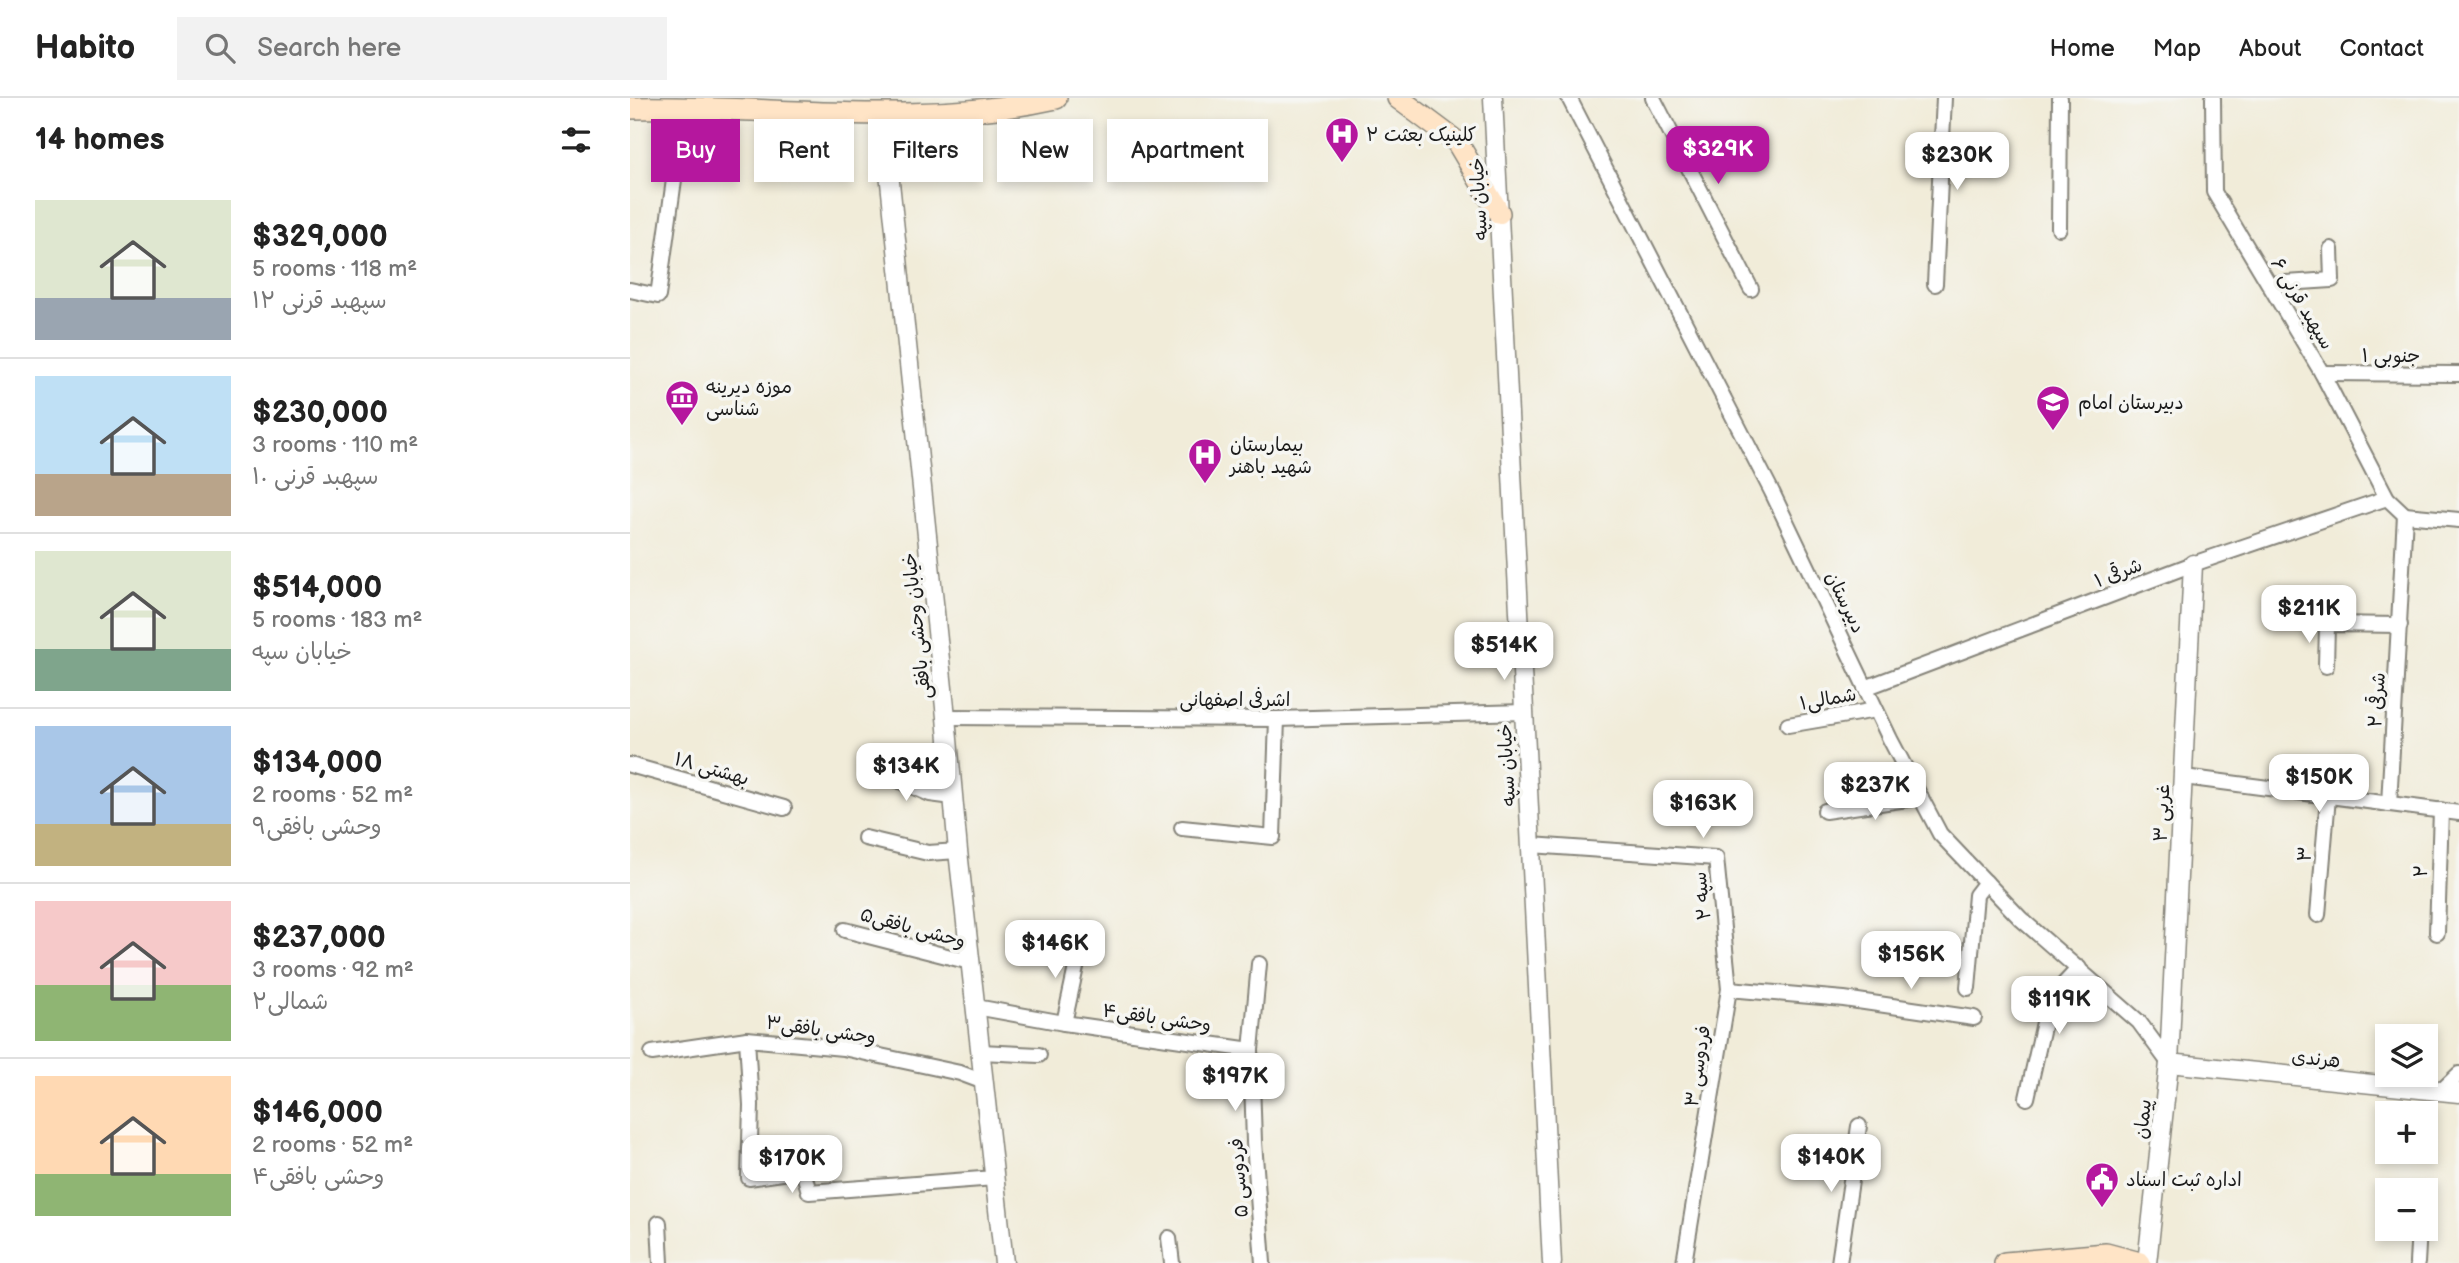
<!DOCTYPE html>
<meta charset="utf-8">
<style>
body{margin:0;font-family:"Balsamiq Sans","Playpen Sans Arabic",sans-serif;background:#f2f2f2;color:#222;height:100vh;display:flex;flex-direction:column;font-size:26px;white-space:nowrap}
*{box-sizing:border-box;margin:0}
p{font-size:23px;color:#767676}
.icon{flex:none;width:38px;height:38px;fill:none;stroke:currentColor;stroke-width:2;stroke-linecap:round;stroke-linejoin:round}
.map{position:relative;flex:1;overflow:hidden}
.details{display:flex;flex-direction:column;background:#fff;width:630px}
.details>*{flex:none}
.top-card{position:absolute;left:21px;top:21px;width:665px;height:63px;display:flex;gap:14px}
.buttons{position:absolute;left:1745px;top:926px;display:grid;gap:14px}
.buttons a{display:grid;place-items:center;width:63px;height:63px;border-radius:0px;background:#fff;box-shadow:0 4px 10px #0003;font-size:35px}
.price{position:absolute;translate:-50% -60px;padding:0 16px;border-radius:14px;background:#fff;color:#222;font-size:23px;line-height:46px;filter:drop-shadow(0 2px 4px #0008)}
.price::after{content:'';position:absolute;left:50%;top:42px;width:21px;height:16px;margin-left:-10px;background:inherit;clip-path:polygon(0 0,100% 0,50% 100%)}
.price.on{background:#b5179e;color:#fff}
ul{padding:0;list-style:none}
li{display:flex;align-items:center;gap:21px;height:175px;padding:0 35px}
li+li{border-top:2px solid #e0e0e0}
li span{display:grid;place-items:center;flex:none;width:196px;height:140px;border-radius:0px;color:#555}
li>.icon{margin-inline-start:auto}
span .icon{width:84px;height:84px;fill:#fffc;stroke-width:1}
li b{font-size:30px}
h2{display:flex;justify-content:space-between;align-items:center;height:84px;padding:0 35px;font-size:30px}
.tag{padding:0 24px;border-radius:0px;background:#fff;box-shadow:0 4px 10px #0003;font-size:24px;line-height:63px}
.tag.on{background:#b5179e;color:#fff}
header{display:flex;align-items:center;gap:42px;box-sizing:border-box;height:98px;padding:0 35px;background:#fff;border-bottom:2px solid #e0e0e0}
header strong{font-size:33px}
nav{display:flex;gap:38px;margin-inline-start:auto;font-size:24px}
.search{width:490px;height:63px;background:#f2f2f2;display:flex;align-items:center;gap:18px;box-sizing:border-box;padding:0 24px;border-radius:0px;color:#767676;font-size:26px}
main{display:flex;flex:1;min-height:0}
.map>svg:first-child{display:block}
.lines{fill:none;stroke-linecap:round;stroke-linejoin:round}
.minor-casing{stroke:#86847a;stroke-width:18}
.tertiary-casing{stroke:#86847a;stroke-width:21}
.secondary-casing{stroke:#86847a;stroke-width:24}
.minor{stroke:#fff;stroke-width:14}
.tertiary{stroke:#fff;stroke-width:18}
.secondary{stroke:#ffe4c6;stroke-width:21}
.labels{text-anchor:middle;stroke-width:7;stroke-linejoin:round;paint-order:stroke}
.poi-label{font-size:19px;fill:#1c1c1c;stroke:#f6f6f2;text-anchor:start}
.street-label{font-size:19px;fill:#1c1c1c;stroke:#f6f6f2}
</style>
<header>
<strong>Habito</strong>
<div class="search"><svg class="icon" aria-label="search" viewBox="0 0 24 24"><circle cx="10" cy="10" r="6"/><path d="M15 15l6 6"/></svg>Search here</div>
<nav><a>Home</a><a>Map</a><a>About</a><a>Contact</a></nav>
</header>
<main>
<section class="details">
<h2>14 homes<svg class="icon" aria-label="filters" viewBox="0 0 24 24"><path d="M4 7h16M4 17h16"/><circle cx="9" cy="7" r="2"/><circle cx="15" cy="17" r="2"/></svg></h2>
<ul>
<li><span style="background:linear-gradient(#dfe7d0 70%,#9aa5b1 0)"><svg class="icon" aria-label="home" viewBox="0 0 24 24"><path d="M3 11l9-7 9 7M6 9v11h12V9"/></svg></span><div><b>$329,000</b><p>5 rooms · 118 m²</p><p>سپهبد قرنی ۱۲</p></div></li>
<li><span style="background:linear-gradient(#bfe0f5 70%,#b9a48a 0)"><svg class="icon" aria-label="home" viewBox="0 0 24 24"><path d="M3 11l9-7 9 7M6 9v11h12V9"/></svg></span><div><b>$230,000</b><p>3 rooms · 110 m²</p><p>سپهبد قرنی ۱۰</p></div></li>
<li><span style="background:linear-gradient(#dfe7d0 70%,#7fa58c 0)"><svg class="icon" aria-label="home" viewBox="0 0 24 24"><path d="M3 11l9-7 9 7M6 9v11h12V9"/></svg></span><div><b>$514,000</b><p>5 rooms · 183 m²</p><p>خیابان سپه</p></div></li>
<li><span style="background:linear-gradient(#a9c7e8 70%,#c2b280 0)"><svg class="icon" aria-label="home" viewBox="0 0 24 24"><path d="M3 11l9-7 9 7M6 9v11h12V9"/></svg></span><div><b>$134,000</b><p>2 rooms · 52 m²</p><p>وحشی بافقی۹</p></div></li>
<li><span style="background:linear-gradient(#f6c9c9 60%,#8fb573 0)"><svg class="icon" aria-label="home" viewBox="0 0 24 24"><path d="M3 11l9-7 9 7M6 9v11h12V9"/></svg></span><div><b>$237,000</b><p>3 rooms · 92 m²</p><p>شمالی۲</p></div></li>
<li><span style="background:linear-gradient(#ffd9b3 70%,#8fb573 0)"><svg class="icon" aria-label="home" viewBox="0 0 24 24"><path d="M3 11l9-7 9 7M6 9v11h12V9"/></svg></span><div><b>$146,000</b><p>2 rooms · 52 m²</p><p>وحشی بافقی۴</p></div></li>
</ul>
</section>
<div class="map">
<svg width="1829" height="1165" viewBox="0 0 1829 1165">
<rect width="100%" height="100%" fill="#f6f6f2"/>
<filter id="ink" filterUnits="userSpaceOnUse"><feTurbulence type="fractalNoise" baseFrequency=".0143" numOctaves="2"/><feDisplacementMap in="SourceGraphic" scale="14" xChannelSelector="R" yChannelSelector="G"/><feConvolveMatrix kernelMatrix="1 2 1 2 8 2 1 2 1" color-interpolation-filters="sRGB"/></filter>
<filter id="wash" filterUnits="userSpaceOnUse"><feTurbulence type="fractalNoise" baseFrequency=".00686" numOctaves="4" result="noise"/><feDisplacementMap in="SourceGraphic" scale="28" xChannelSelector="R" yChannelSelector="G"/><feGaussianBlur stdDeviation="1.57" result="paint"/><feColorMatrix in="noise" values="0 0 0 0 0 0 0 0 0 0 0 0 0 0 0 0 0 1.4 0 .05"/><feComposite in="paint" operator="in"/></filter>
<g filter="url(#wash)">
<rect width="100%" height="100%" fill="#f1ecd9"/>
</g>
<g filter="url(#ink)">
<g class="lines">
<g class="minor-casing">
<g id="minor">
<path d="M939,0L1142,394L1260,641L1310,736L1391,821L1509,924L1539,965"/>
<path d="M1023,0L1121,191"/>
<path d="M1583,0L1584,94L1692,275L1757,400L1775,417"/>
<path d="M1429,130L1430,0"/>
<path d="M1305,186L1314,0"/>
<path d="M1641,186L1702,182L1701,151"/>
<path d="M0,192L28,198L54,9"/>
<path d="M1692,275L1829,276"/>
<path d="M1775,417L1829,422"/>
<path d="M1696,568L1697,526L1770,527"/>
<path d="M1235,590L1563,466L1757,400"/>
<path d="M316,619L647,621L894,614"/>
<path d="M1158,627L1246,612"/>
<path d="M0,667L154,710"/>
<path d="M240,670L300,696L323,699"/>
<path d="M1554,679L1829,715"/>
<path d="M1759,706L1775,417"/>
<path d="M1195,713L1291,699"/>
<path d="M552,730L643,739L647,621"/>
<path d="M235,740L298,755L328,753"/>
<path d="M901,747L1086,760L1099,891"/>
<path d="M1688,817L1698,699"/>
<path d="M215,832L340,864"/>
<path d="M1807,835L1811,712"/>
<path d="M629,866L621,952L624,1044L633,1165"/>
<path d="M1338,890L1346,797L1356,784"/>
<path d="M346,909L434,925L621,952"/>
<path d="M434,925L451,846"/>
<path d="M117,941L121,1007L119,1080L173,1072L179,1094L365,1080"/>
<path d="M351,954L409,957"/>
<path d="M22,955L117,941L213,950L330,975L354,984"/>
<path d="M1810,994L1829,976"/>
<path d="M1397,1000L1419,902L1449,870"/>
<path d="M29,1125L31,1165"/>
<path d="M539,1140L542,1165"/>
<path d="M1054,1165L1099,891L1214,901L1344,920"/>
<path d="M1209,1165L1229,1028"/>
<path d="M1787,1165L1789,1130"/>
</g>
</g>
<g class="tertiary-casing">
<g id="tertiary">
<path d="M863,0L922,1165"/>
<path d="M271,16L260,30L256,46L316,619L328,753L374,1165"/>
<path d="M1539,965L1829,995"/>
<path d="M1517,1165L1539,965L1563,466"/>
</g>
</g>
<g class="secondary-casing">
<g id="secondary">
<path d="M768,0L827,44L869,115"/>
<path d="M0,10C141,7 287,31 426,0"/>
<path d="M1375,1165L1476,1156L1510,1165"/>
</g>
</g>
<use href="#minor" class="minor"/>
<use href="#tertiary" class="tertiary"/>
<use href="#secondary" class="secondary"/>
</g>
</g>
<defs>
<g id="hospital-pin" transform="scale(1.75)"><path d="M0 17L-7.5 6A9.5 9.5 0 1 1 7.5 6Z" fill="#b5179e" stroke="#f6f6f2"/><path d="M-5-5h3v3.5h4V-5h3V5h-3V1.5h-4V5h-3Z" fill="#fff"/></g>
<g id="museum-pin" transform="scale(1.75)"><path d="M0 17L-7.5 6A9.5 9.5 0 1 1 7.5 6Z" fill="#b5179e" stroke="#f6f6f2"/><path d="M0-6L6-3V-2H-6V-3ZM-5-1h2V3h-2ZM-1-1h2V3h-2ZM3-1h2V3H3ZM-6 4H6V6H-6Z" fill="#fff"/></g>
<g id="school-pin" transform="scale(1.75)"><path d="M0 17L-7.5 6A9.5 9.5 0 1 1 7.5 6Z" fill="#b5179e" stroke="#f6f6f2"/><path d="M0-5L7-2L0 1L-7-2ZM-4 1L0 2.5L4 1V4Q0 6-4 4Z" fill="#fff"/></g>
<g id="civic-pin" transform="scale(1.75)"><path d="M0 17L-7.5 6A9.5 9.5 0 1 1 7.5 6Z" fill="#b5179e" stroke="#f6f6f2"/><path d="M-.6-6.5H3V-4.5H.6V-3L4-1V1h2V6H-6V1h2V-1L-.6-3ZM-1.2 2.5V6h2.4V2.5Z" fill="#fff"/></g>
</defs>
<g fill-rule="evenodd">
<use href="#hospital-pin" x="712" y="36"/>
<use href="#museum-pin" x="52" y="299"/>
<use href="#school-pin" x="1423" y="304"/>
<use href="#hospital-pin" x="575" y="357"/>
<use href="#civic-pin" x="1472" y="1081"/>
</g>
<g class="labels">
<g class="poi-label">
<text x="736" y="43">کلینیک بعثت ۲</text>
<text x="76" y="295">موزه دیرینه<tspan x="76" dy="22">شناسی</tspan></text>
<text x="1448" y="311">دبیرستان امام</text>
<text x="600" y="353">بیمارستان<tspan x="600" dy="22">شهید باهنر</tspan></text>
<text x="1496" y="1088">اداره ثبت اسناد</text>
</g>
<g class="street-label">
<text transform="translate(848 101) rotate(-93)" y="7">خیابان سپه</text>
<text transform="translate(1673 205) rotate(59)" y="7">سپهبد قرنی ۶</text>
<text x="1761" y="264">۱ جنوبی</text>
<text transform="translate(1488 474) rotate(-21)" y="7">شرقی ۱</text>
<text transform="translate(1216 504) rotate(64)" y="7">دبیرستان</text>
<text transform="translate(286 528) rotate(-96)" y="7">خیابان وحشی بافقی</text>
<text transform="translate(1198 600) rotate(-10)" y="7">شمالی۱</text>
<text x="605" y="608">اشرفی اصفهانی</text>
<text transform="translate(1746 602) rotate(-86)" y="7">شرقی ۲</text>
<text transform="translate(876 667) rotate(-93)" y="7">خیابان سپه</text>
<text transform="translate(82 670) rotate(16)" y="7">بهشتی ۱۸</text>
<text transform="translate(1531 715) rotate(-87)" y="7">۳ غربی</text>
<text transform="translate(1674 756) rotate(-85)" y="7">۳</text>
<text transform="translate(1790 773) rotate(-88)" y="7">۲</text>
<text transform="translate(1071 798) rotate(-96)" y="7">سپه ۲</text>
<text transform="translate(283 829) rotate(15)" y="7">وحشی بافقی۵</text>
<text transform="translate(527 919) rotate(8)" y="7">وحشی بافقی۴</text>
<text transform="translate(191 931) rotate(8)" y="7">وحشی بافقی۳</text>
<text transform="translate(1686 960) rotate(6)" y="7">هرندی</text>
<text transform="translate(1067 968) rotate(-81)" y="7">فردوسی ۳</text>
<text transform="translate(1512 1021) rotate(-84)" y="7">پیمان</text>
<text transform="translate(608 1080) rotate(-94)" y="7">فردوسی ۵</text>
</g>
</g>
</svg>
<div class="buttons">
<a><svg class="icon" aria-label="layers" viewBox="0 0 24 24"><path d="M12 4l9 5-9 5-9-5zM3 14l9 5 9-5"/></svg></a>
<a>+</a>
<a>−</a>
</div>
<b class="price on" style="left:1088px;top:88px">$329K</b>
<b class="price" style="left:1327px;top:94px">$230K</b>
<b class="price" style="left:1679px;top:547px">$211K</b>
<b class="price" style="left:874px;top:584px">$514K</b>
<b class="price" style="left:276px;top:705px">$134K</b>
<b class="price" style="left:1689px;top:716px">$150K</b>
<b class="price" style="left:1245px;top:724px">$237K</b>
<b class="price" style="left:1073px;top:742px">$163K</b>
<b class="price" style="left:425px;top:882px">$146K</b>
<b class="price" style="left:1281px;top:893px">$156K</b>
<b class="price" style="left:1429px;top:938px">$119K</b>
<b class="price" style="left:605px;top:1015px">$197K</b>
<b class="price" style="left:1201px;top:1096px">$140K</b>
<b class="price" style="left:162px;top:1097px">$170K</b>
<div class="top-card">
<a class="tag on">Buy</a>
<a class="tag">Rent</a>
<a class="tag">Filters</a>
<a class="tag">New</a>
<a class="tag">Apartment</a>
</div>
</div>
</main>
